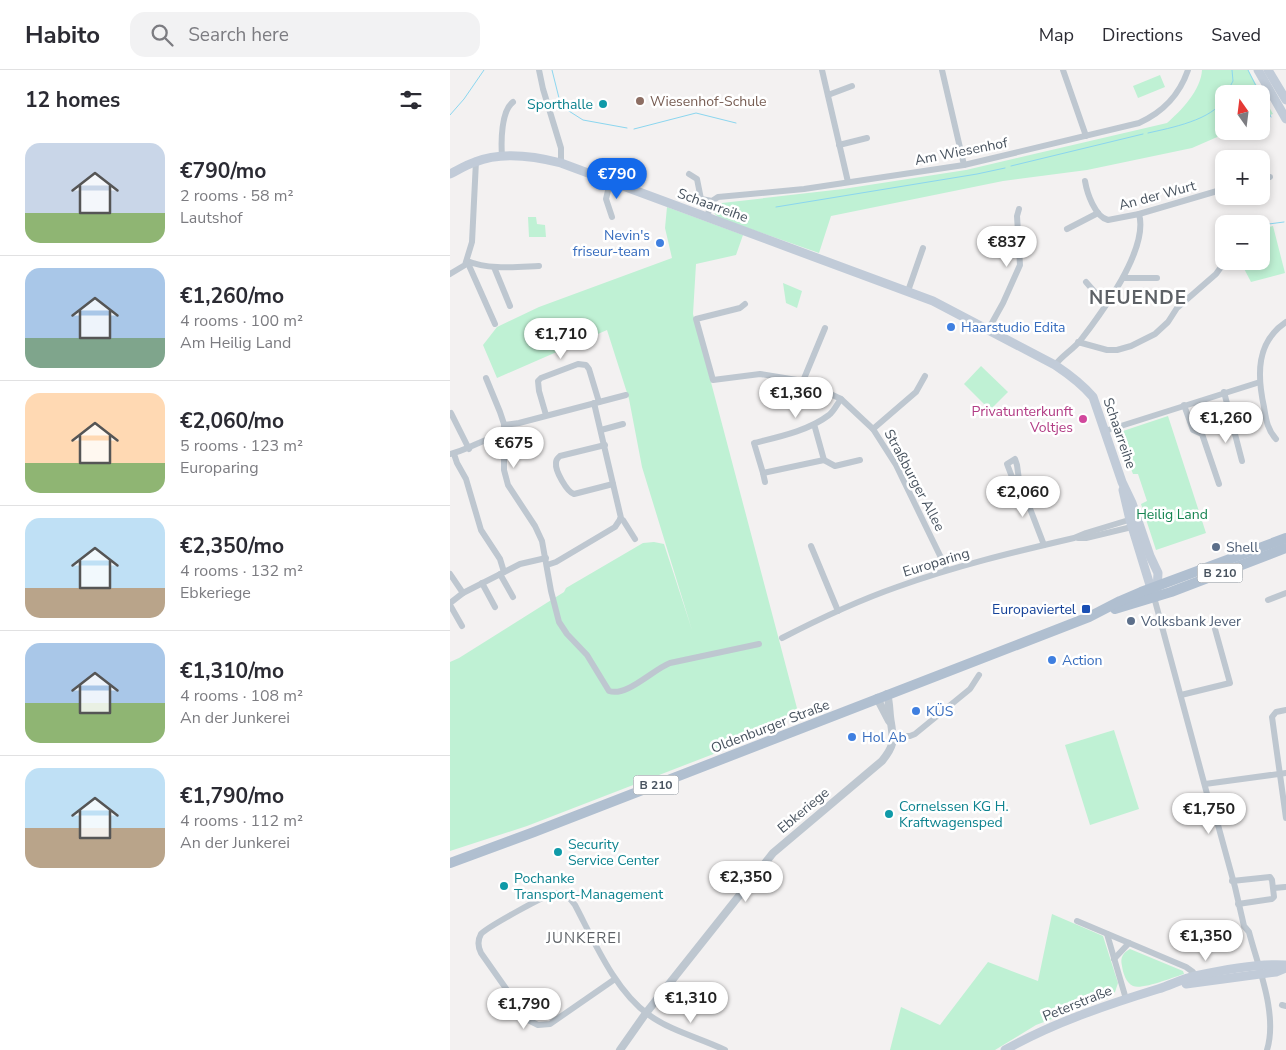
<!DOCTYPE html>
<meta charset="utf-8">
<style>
body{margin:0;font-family:"Nunito Sans",sans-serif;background:#f2f2f3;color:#2b2b33;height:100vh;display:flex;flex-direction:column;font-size:19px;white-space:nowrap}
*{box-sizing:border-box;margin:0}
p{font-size:16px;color:#7c7c81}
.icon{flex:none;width:28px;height:28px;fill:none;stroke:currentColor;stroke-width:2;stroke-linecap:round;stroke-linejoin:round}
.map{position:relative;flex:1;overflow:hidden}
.details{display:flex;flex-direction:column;background:#fff;width:450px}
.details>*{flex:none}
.needle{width:32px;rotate:346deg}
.tools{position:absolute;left:765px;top:15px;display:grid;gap:10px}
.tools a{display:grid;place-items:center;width:55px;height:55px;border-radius:10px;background:#fff;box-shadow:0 2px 8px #0003;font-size:25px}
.price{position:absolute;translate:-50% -42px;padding:0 11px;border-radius:18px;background:#fff;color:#222;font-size:16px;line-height:32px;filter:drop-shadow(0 1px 2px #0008)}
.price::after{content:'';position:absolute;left:50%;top:30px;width:15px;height:11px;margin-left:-8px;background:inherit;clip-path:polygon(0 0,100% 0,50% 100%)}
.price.selected{background:#1469ea;color:#fff}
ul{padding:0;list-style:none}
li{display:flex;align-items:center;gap:15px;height:125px;padding:0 25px}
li+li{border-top:1px solid #e1e1e2}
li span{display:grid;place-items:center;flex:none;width:140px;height:100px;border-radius:15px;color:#555}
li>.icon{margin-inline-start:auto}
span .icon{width:60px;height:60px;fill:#fffc;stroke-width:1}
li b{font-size:21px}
h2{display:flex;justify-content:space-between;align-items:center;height:60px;padding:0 25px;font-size:21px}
header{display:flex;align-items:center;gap:30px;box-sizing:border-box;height:70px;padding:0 25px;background:#fff;border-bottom:1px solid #e1e1e2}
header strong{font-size:24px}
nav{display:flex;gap:28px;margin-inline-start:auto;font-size:18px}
.search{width:350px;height:45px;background:#f2f2f3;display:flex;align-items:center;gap:12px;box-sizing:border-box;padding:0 18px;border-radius:15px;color:#7c7c81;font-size:19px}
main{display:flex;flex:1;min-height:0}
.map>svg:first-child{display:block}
.green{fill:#bff1d4}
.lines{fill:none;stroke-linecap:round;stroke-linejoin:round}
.stream{stroke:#8bd6ef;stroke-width:1}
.minor{stroke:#bec7d0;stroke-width:6}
.tertiary{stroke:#bec7d0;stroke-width:8}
.secondary{stroke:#c1cbd8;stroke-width:9}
.primary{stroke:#b0bfd0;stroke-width:10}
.education-dot{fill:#8d6e63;stroke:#fff;stroke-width:2}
.culture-dot{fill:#0f9aa8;stroke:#fff;stroke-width:2}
.shop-dot{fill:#3f7fe0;stroke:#fff;stroke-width:2}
.hotel-dot{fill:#d1479c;stroke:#fff;stroke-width:2}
.service-dot{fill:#5c6f8a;stroke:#fff;stroke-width:2}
.transit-dot{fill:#1a4fb4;stroke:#fff;stroke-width:2}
.labels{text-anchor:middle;stroke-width:5;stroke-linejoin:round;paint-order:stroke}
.shield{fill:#fff;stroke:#7f878f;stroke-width:1}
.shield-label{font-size:12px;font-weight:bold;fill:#48535f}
.education-label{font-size:14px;fill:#785e54;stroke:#fff;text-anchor:start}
.culture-label{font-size:14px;fill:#0d838f;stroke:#fff;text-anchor:start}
.street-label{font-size:14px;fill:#48535f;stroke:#fff}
.shop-label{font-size:14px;fill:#366cbe;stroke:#fff;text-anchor:start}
.hotel-label{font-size:14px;fill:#b23c85;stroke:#fff;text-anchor:end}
.park-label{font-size:14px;fill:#158451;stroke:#fff}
.service-label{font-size:14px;fill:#4e5e75;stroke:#fff;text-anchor:start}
.transit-label{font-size:14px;fill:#164399;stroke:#fff;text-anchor:end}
.neighbourhood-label{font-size:15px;letter-spacing:1px;fill:#5d6166;stroke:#fff}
.district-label{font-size:19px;font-weight:bold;letter-spacing:1px;fill:#5d6166;stroke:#fff}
</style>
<header>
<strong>Habito</strong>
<div class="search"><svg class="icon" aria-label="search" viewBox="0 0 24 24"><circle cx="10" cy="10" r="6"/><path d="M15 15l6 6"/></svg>Search here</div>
<nav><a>Map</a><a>Directions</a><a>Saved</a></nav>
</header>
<main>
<section class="details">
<h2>12 homes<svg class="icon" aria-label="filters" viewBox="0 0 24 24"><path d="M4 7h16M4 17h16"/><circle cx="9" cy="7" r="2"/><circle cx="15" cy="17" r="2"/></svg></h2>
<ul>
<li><span style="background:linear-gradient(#c9d6e8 70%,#8fb573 0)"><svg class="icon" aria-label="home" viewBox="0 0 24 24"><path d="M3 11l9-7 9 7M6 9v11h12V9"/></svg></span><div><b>€790/mo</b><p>2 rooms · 58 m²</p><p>Lautshof</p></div></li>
<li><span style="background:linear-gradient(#a9c7e8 70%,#7fa58c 0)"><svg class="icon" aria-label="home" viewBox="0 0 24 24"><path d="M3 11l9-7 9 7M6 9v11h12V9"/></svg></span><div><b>€1,260/mo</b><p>4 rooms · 100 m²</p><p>Am Heilig Land</p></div></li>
<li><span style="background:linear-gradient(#ffd9b3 70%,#8fb573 0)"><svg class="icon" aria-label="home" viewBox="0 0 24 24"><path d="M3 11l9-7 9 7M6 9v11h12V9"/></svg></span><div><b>€2,060/mo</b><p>5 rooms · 123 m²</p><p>Europaring</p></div></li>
<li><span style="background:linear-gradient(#bfe0f5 70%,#b9a48a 0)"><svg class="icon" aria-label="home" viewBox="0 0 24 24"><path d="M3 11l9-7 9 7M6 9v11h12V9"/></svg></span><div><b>€2,350/mo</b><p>4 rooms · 132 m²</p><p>Ebkeriege</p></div></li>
<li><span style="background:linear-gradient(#a9c7e8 60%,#8fb573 0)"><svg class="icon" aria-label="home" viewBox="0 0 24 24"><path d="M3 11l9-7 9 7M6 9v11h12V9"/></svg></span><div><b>€1,310/mo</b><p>4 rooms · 108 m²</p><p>An der Junkerei</p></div></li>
<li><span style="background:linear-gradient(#bfe0f5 60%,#b9a48a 0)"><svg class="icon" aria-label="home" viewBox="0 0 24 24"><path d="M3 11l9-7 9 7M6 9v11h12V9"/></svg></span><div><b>€1,790/mo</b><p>4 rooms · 112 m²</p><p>An der Junkerei</p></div></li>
</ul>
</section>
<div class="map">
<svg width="836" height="980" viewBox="0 0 836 980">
<rect width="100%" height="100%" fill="#f3f1f1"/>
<g class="green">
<path d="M752,0H798L823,44L811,48V24H774V61H781L742,78L637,100L553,111L381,146L369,183L269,148L264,143L266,138L272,133L393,119L516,100L717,53C731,41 751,20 752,0Z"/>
<path d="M710,5L715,17L688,28L683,16Z"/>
<path d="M217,137L293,165L286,185L246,194L243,244L348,642L279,678L77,756L0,781V592L9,588L114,522L116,518L193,473L204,472L214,474L242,560L192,397L179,329L157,260L47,308L33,275L47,257L89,237L222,188L215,158Z"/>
<path d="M78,147H86L87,154L95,155L96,167H79Z"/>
<path d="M823,156L835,203L801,212L790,191H811V159Z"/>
<path d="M333,213L352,221L347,238L336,233Z"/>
<path d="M531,296L558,322L540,340L514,314Z"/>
<path d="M718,346L756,463L706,480L691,434L697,431L688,404H683L667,363Z"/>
<path d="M664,660L689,739L640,755L615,675Z"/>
<path d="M602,844L653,866L668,913L665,922L658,928L586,955L545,980H440L451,937L490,955L538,892L588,911Z"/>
<path d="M680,879L733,901L734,904C724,907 692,920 683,916C676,913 673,903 672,896C670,887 673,883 680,879Z"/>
</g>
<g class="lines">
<g class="stream">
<path d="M102,0L111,36L133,50L177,58"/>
<path d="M798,0L810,24"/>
<path d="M776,24L783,11L782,0"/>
<path d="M811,27L821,47"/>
<path d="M0,45L14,29L34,0"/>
<path d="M184,59L246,43L286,53"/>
<path d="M698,63C720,58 763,50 774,29"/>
<path d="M561,96L693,64"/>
<path d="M326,137L527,104L555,98"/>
<path d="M811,155L834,152"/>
</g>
<g class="minor">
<path d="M89,0L93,19L111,78V93"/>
<path d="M372,0L398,112"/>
<path d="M492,0L514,95"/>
<path d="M613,0L636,66"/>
<path d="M378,25L402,16"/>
<path d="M389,75L417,68"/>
<path d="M52,86C51,72 51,41 63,32"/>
<path d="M239,104L247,109L251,129L262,131"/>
<path d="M811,106L820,107"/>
<path d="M635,111C637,123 645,147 658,150L689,144L774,119"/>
<path d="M160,112L156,129L162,147"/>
<path d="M257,147L262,131L268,127L354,119L514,95L689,53C713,42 729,26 738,0"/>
<path d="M617,159L648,143"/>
<path d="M17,191C39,200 65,197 89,196"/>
<path d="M17,191L45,254"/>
<path d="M44,197L60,236"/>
<path d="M0,204L15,195L22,172L26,91"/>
<path d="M673,208H707"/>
<path d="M636,212L656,235"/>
<path d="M458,221L473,178"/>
<path d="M295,234L290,238L246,249L263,310L310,304L353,311L391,329L423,359L446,395L497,500"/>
<path d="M538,260L553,233L570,195L567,146L569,139"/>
<path d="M628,272L657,280H667L681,276L705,264L718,252L727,238L766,204L771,197L772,190"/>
<path d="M605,295C612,286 622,280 630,271C651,244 699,179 689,144"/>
<path d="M36,308L50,342L54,354V400L58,415L85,456L92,471L101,521L109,552L117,564L137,585L159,621C177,627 202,600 220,593L309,574"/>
<path d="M353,311L375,258"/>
<path d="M774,322L792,391"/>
<path d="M734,335L743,360L752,364L769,414"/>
<path d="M1,343L19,379"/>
<path d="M96,345L89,321L88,311L91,308L128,294L136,295L139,299L149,332"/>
<path d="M781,351L815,345"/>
<path d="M364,354L374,390L313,403L304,373C328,367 358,361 379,345C384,341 387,334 391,329"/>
<path d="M54,355L69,353L176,325"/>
<path d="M423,359L466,322L475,306"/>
<path d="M151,360L173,354"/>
<path d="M655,361L810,312"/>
<path d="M826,369C817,359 816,349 814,337C807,305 806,272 836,252"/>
<path d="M155,375L110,386C107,389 106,389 106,393C105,401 117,422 124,424L163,414"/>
<path d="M0,384C19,380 35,367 54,365"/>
<path d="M4,384L7,393L16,409L31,460L50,489L54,502"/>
<path d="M374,390L385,396L410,390"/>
<path d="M313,403L315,412"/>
<path d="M569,410L562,407L557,394L565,389L567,395L569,410L594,475"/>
<path d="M170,449L173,450L185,469"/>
<path d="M628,468H636L686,456"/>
<path d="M361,476L388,541"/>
<path d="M97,495L106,492L165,457L171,448L144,333"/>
<path d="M0,504L13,523"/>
<path d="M50,504L63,527"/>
<path d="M32,513L45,537"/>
<path d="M704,527L760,735L765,744L785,817L794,856L799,862C808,897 828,944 817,980"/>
<path d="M818,530L836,523"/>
<path d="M0,533L13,523L70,494L96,488"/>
<path d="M0,535L12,556"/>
<path d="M332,568C369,549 407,531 447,517C505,496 564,482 624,468L636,463L682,449"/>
<path d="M731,625L780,613L765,559"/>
<path d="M836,640L826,642L822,647L836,748"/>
<path d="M444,666H460L465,664L520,619L529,605"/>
<path d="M755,714L836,703"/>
<path d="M782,811L820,807L822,810L824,827L822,829L788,834"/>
<path d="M824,818L835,817"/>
<path d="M627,851L736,897L743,902L744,906"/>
<path d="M657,864L676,929"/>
<path d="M664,889L679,873"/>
<path d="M165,909L100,954L88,955L78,950L31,883C28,877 27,871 31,864C36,858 98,823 106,823C115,823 120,828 125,835C144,871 165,921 199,945C221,961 250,968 275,980"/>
<path d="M832,935L836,936"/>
</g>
<g class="tertiary">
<path d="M427,628L439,651"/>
<path d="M170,980L196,943L323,783L432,691C444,676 444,672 441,653C439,644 440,634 437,624"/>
</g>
<g class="secondary">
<path d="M808,0L836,49"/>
<path d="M818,0L836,30"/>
<path d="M0,104C8,100 16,95 25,92C52,81 84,86 111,93L483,231L605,295C620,305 632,314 643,327L672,412L682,433L700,486L708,503L707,520"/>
<path d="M673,420L680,450L703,525"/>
<path d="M736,914L826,902L836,898"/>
<path d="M555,980C603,953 656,935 708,919C721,915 732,909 745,906C772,900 808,893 836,895"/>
</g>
<g class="primary">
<path d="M665,539L721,522L836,478"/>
<path d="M0,793L84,762L639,547L670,531L691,522L836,468"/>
</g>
</g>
<circle class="education-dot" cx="190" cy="31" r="5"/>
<g class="culture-dot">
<circle cx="153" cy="34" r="5"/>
<circle cx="439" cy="744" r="5"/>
<circle cx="108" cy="782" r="5"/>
<circle cx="54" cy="816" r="5"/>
</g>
<g class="shop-dot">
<circle cx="210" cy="173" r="5"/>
<circle cx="501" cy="257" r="5"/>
<circle cx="602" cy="590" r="5"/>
<circle cx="466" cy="641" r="5"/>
<circle cx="402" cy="667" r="5"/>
</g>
<circle class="hotel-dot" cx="633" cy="349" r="5"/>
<g class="service-dot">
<circle cx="766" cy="477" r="5"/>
<circle cx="681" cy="551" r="5"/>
</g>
<rect class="transit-dot" x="631" y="534" width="10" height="10" rx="2.5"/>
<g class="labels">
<g class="shield">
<rect x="747.5" y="493.5" width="45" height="19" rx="4"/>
<rect x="183.5" y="705.5" width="45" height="19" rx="4"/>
</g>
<g class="shield-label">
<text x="770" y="507">B 210</text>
<text x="206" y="719">B 210</text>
</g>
<g class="education-label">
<text x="200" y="36">Wiesenhof-Schule</text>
</g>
<g class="culture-label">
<text x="143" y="39" text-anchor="end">Sporthalle</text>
<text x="449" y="741">Cornelssen KG H.<tspan x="449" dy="16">Kraftwagensped</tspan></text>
<text x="118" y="779">Security<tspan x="118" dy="16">Service Center</tspan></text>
<text x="64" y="813">Pochanke<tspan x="64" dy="16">Transport-Management</tspan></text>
</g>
<g class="street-label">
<text transform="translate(511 81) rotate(-11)" y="5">Am Wiesenhof</text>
<text transform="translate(707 125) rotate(-15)" y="5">An der Wurt</text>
<text transform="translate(263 135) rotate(20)" y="5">Schaarreihe</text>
<text transform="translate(670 363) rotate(71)" y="5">Schaarreihe</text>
<text transform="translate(465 410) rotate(62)" y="5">Straßburger Allee</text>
<text transform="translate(486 492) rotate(-17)" y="5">Europaring</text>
<text transform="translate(320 656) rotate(-21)" y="5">Oldenburger Straße</text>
<text transform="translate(353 740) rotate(-40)" y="5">Ebkeriege</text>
<text transform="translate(627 933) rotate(-22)" y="5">Peterstraße</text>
</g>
<g class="shop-label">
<text x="200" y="170" text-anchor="end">Nevin's<tspan x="200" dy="16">friseur-team</tspan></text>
<text x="511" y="262">Haarstudio Edita</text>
<text x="612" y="595">Action</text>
<text x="476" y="646">KÜS</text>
<text x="412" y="672">Hol Ab</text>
</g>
<g class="hotel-label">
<text x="623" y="346">Privatunterkunft<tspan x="623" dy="16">Voltjes</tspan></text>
</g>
<g class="park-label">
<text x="722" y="449">Heilig Land</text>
</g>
<g class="service-label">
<text x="776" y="482">Shell</text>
<text x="691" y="556">Volksbank Jever</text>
</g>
<g class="transit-label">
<text x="626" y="544">Europaviertel</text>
</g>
<g class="neighbourhood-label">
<text x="134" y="873">JUNKEREI</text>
</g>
<g class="district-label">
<text x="688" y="234">NEUENDE</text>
</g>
</g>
</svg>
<div class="tools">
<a><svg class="needle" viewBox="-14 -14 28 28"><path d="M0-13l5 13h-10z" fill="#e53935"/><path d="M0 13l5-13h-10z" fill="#7c7c81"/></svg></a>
<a>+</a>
<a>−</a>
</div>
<b class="price selected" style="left:167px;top:130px">€790</b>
<b class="price" style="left:557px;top:198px">€837</b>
<b class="price" style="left:111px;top:290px">€1,710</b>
<b class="price" style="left:346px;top:349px">€1,360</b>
<b class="price" style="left:776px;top:374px">€1,260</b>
<b class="price" style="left:64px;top:399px">€675</b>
<b class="price" style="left:573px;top:448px">€2,060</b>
<b class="price" style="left:759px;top:765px">€1,750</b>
<b class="price" style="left:296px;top:833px">€2,350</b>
<b class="price" style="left:756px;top:892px">€1,350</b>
<b class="price" style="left:241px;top:954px">€1,310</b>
<b class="price" style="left:74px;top:960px">€1,790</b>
</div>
</main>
